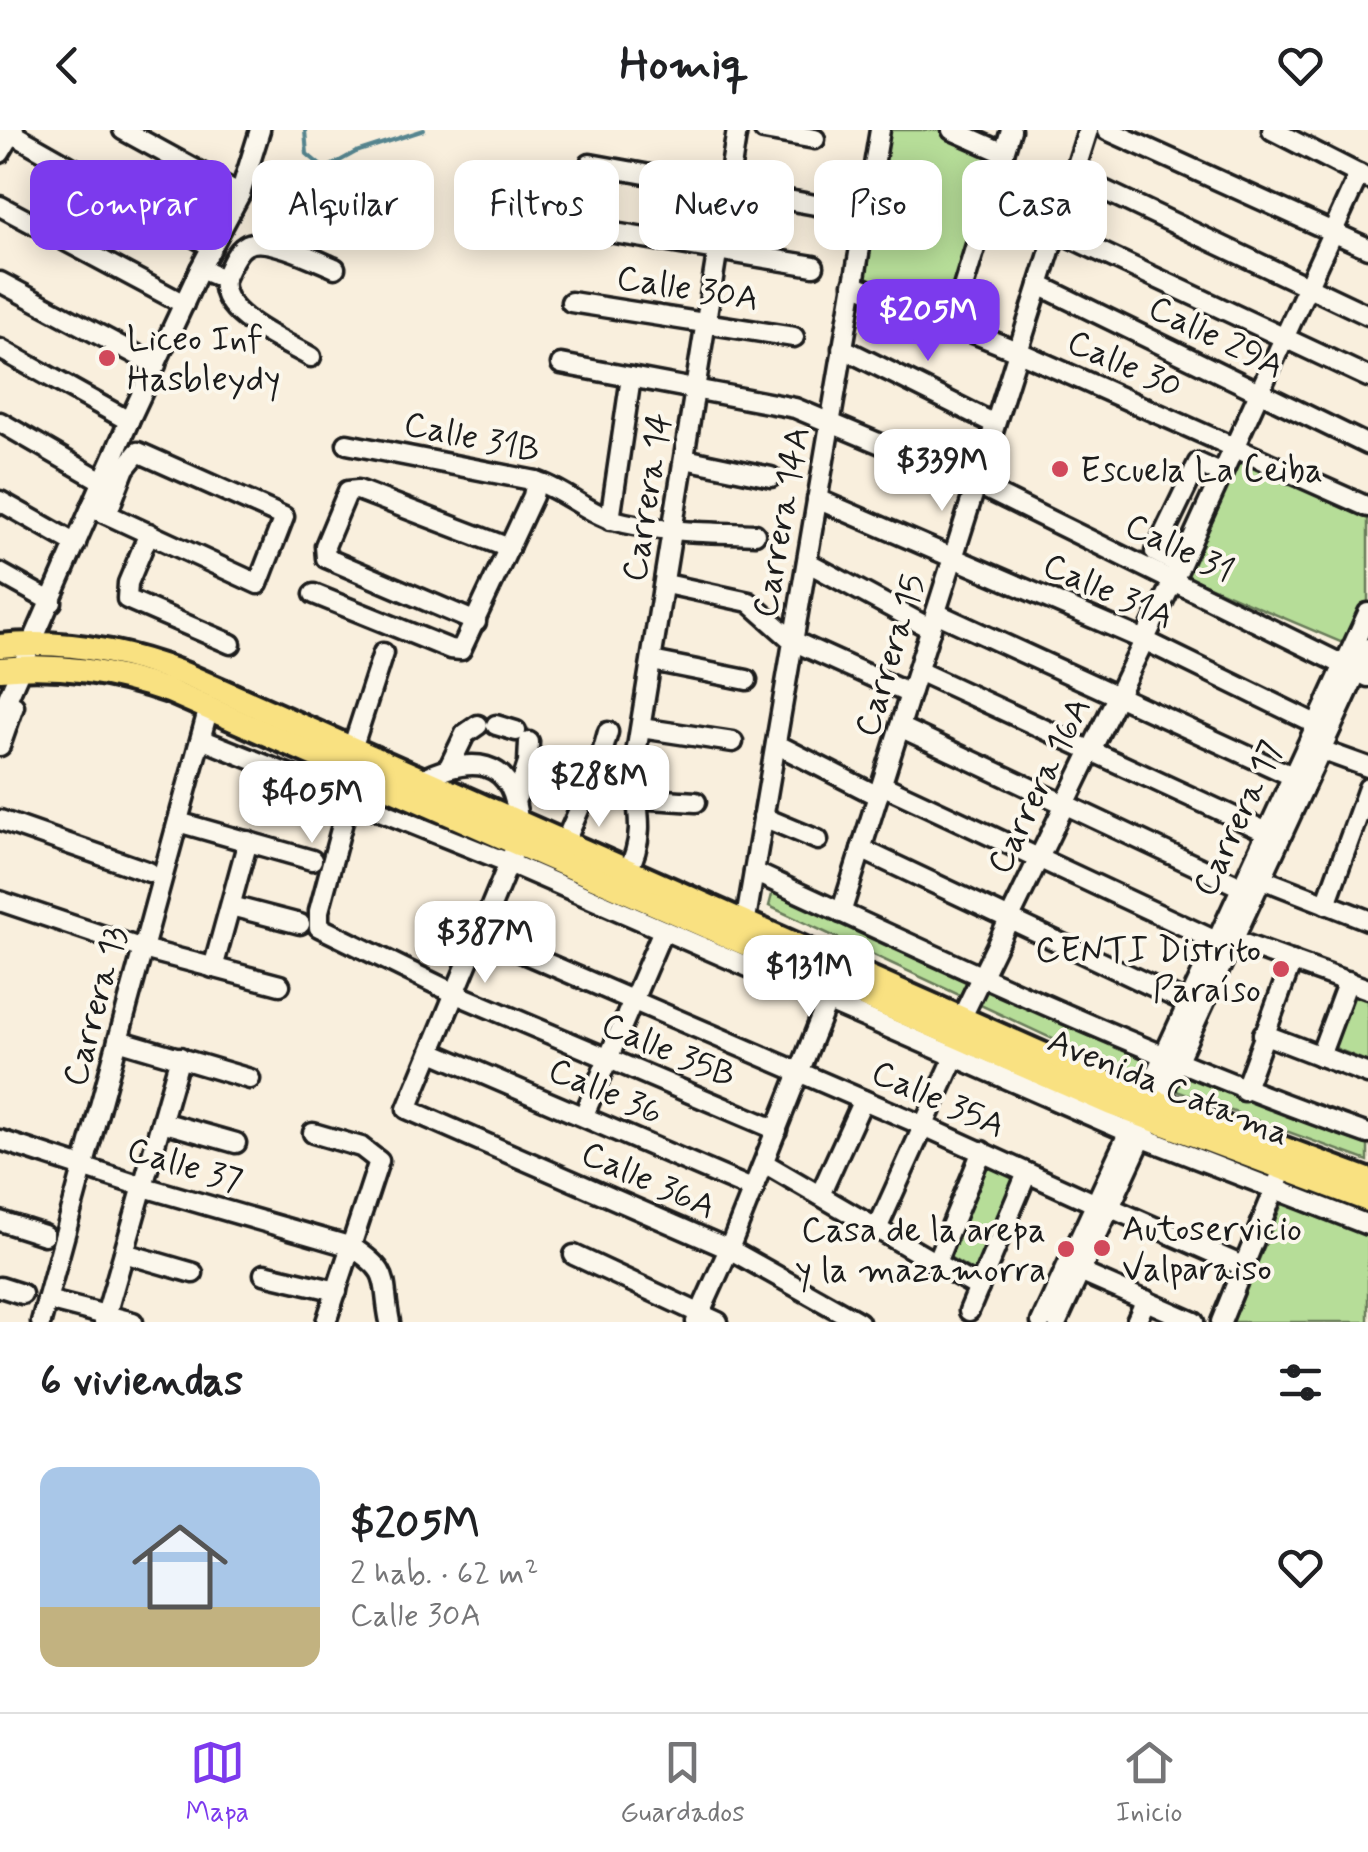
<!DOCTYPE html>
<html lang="es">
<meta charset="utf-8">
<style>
body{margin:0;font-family:Mynerve,sans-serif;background:#f6f6f6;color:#202124;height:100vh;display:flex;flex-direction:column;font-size:38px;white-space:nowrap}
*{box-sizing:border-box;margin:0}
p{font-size:32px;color:#757577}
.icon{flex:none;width:55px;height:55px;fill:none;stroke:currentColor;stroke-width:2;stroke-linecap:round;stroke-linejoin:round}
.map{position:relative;height:1192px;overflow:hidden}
.details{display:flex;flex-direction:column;background:#fff;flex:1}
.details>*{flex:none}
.guide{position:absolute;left:30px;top:30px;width:1310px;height:90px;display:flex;gap:20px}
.price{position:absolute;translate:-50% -85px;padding:0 22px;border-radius:20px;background:#fff;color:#222;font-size:32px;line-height:65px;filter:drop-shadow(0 2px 5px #0008)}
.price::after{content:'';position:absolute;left:50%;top:60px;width:30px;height:22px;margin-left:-15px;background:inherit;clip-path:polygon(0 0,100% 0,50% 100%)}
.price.current{background:#7c3aed;color:#fff}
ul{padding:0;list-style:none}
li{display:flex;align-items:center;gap:30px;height:250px;padding:0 40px}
li span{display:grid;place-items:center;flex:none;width:280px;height:200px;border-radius:20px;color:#555}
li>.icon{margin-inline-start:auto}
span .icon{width:120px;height:120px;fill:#fffc;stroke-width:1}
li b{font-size:42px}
h2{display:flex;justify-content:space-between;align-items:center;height:120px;padding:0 40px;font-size:42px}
.pill{padding:0 35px;border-radius:20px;background:#fff;box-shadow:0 5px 25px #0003;font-size:35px;line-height:90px}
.pill.current{background:#7c3aed;color:#fff}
header{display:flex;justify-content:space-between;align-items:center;height:130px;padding:0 40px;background:#fff;font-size:45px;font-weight:800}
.menu{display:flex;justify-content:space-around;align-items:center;height:140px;border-top:2px solid #e0e0e0;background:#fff;font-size:28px;color:#757577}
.menu a{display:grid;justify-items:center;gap:5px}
.menu .current{color:#7c3aed}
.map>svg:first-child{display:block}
.green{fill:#b6dd98;stroke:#697c5a;stroke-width:2.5}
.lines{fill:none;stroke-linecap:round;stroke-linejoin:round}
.stream{stroke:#56858f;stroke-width:4}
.minor-casing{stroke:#1c1c1c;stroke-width:25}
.major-casing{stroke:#1c1c1c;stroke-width:30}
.minor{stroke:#fbf7ec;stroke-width:18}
.major{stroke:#f9e181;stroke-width:22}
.poi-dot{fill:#d1495b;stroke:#fbf7ec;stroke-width:4}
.labels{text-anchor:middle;stroke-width:8;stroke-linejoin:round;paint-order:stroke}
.street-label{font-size:35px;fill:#1c1c1c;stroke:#fbf7ec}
.poi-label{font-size:35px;fill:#1c1c1c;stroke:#fbf7ec;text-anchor:start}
</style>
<header><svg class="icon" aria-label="back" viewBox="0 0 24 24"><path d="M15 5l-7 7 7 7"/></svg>Homiq<svg class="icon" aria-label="heart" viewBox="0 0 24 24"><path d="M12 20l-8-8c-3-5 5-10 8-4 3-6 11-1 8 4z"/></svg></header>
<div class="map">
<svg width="1368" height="1192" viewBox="0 0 1368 1192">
<rect width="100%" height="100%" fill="#f9efdd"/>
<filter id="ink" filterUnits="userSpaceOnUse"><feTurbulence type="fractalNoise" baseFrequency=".01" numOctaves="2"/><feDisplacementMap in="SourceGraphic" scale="20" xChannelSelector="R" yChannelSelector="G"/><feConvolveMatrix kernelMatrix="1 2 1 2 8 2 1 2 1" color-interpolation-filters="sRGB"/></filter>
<g filter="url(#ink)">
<g class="green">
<path d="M880,0H949L1002,24L954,185L857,144Z"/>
<path d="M1242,325L1368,387V475L1345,514L1183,445Z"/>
<path d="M774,757L1156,931L1147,953L769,776Z"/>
<path d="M1351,857L1368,862V932L1328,915Z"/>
<path d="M1180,943L1368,1009V1031L1171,959Z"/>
<path d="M987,1032L1018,1048L980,1145L948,1126Z"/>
<path d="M1292,1069L1368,1096V1192H1233L1282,1074Z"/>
</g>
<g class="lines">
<path class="stream" d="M305,0L307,24L325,39L356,22L424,0"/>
<g class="minor-casing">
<g id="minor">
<path d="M6,0L212,117"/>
<path d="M123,0L240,64"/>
<path d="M764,0L815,9"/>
<path d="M952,0L1004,23"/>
<path d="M1107,0L1368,118"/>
<path d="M1272,0L1368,49"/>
<path d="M0,23L14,0"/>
<path d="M590,34L865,84"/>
<path d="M1072,45L1368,185"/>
<path d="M0,76L184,174"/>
<path d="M590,99L814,136"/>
<path d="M1056,101L1368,247"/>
<path d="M200,139L224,149C218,185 284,211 311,227"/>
<path d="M224,149C229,139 235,122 245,116C263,103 316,130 335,138"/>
<path d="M0,152L156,235"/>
<path d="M853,154L1017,221L1368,377"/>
<path d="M1039,155L1368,315"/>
<path d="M571,172L794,207"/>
<path d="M951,197L1011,0"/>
<path d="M842,218L993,293"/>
<path d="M0,219L129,291"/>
<path d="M561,234L795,278L976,354L1368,547"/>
<path d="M0,292L102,351"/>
<path d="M347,314L536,351C564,360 588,383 613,390C659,403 708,402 755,404"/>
<path d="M685,329L771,347"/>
<path d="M817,369L1144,510L1316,594"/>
<path d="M0,371L76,414"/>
<path d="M91,377L258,454L284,387L138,322L125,338L107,384"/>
<path d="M610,390L631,247"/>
<path d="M149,403L128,453L127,469L231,514"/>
<path d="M807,432L931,499"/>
<path d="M1180,435L1155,422L1198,333L1222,344"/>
<path d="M0,443L52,472"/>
<path d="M666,454L749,472L793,511L910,564"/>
<path d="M314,464L450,519L461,520L533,366L536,351"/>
<path d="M936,483L1292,646"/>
<path d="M476,492L326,428L325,416L348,361L358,360L509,418"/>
<path d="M652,531L747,550"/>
<path d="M918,541L1267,702"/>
<path d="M0,586L129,291L200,139L240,64L260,0"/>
<path d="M496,595L516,601"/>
<path d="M900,597L1241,757"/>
<path d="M641,598L733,612"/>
<path d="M201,609L509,733L1128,1002L1368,1095"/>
<path d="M776,614L878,666"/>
<path d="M0,616L14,576"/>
<path d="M352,619L383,523"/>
<path d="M1321,620L1368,637"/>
<path d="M449,637L465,604L478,595"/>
<path d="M420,650C470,626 514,625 518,692"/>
<path d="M882,655L1216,811"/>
<path d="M352,658L319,781V797L456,864L777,1000"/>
<path d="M517,667L528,633L529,612"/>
<path d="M636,668L696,672"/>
<path d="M763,687L818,710"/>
<path d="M0,690L149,742"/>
<path d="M178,692L312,730"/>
<path d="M564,714L599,634L608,602"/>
<path d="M861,719L1188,873"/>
<path d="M513,723L407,979L729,1119L859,1192"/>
<path d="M627,742C646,707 638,680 633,642L737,0"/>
<path d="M754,742C956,836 1158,930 1368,1004"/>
<path d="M1252,745L1368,790"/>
<path d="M0,771L143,819L280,855"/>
<path d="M1326,774L1368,658"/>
<path d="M231,776L300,794"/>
<path d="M841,783L1088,0"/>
<path d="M745,795L880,0"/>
<path d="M479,804L924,996L1096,1074"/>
<path d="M1233,810L1368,859"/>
<path d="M213,838L248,711"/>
<path d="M961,889L1174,449L1359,44"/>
<path d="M1263,904L1368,944"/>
<path d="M118,910L250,949"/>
<path d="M432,922L754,1060"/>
<path d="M1320,926L1348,851"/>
<path d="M1244,961L1292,831"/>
<path d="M584,985L663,800"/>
<path d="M162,992L236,1013"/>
<path d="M313,1003L361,1017L379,1031L326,1192"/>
<path d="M0,1010L144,1057L352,1117C394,1145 381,1149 390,1192"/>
<path d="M764,1033L979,1158"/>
<path d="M820,1065L863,970"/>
<path d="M1109,1077L1245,1137"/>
<path d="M0,1091L44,1105"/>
<path d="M877,1099L959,917"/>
<path d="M124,1123L193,1143"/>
<path d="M574,1125L718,1192"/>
<path d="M935,1135L982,1021"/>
<path d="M1080,1142L1194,1192"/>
<path d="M264,1144L337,1161"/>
<path d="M0,1157L22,1164"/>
<path d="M47,1170L133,1192"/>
<path d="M969,1181L1027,1043"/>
<path d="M41,1192L209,577"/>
<path d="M104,1192L180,927"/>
<path d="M696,1192L729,1119L827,872"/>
<path d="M1041,1192L1368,483"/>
<path d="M1057,1192L1368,518"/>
<path d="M1136,1192L1146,1170"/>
<path d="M1221,1192L1279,1049"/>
</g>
</g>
<g class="major-casing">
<g id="major">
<path d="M0,516C64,509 124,521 184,544L1112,955L1368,1050"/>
<path d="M0,539C59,533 113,542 169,561L1111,974L1368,1070"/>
</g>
</g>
<use href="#minor" class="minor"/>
<use href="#major" class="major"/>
</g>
</g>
<g class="poi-dot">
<circle cx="107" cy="228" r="10"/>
<circle cx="1060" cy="339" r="10"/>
<circle cx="1281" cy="839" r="10"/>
<circle cx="1102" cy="1118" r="10"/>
<circle cx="1066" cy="1119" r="10"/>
</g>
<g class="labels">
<g class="street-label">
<text transform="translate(688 157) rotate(9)" y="12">Calle 30A</text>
<text transform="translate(1217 206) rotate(26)" y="12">Calle 29A</text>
<text transform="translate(1125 233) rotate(24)" y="12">Calle 30</text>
<text transform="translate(472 306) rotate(12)" y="12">Calle 31B</text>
<text transform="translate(646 367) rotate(-81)" y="12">Carrera 14</text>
<text transform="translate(780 392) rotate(-80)" y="12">Carrera 14A</text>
<text transform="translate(1180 417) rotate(26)" y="12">Calle 31</text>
<text transform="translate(1109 460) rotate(24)" y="12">Calle 31A</text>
<text transform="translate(889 525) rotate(-73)" y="12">Carrera 15</text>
<text transform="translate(1038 655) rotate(-64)" y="12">Carrera 16A</text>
<text transform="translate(1237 688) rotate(-65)" y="12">Carrera 17</text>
<text transform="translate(94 876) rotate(-75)" y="12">Carrera 13</text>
<text transform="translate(669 919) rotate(23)" y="12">Calle 35B</text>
<text transform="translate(1169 956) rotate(22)" y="12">Avenida Catama</text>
<text transform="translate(606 960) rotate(23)" y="12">Calle 36</text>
<text transform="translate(939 968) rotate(24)" y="12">Calle 35A</text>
<text transform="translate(185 1034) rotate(17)" y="12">Calle 37</text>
<text transform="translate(649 1049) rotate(24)" y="12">Calle 36A</text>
</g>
<g class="poi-label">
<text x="127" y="220">Liceo Inf<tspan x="127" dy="40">Hasbleydy</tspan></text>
<text x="1080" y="351">Escuela La Ceiba</text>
<text x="1261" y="831" text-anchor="end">CENTI Distrito<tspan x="1261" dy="40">Paraíso</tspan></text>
<text x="1122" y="1110">Autoservicio<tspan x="1122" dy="40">Valparaiso</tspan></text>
<text x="1046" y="1111" text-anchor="end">Casa de la arepa<tspan x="1046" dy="40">y la mazamorra</tspan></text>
</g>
</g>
</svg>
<b class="price current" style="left:928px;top:234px">$205M</b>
<b class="price" style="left:942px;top:384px">$339M</b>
<b class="price" style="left:599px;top:700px">$288M</b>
<b class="price" style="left:312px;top:716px">$405M</b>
<b class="price" style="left:485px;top:856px">$387M</b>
<b class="price" style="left:809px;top:890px">$131M</b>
<div class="guide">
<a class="pill current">Comprar</a>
<a class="pill">Alquilar</a>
<a class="pill">Filtros</a>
<a class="pill">Nuevo</a>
<a class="pill">Piso</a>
<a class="pill">Casa</a>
</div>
</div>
<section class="details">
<h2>6 viviendas<svg class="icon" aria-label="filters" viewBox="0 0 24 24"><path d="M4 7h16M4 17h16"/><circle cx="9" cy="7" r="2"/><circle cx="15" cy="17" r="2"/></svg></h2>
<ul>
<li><span style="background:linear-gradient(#a9c7e8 70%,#c2b280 0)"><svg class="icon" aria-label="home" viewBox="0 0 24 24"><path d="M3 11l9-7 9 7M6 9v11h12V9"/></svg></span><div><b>$205M</b><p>2 hab. · 62 m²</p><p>Calle 30A</p></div><svg class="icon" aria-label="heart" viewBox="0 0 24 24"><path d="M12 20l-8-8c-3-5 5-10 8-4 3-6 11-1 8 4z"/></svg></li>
</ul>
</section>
<nav class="menu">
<a class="current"><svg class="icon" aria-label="map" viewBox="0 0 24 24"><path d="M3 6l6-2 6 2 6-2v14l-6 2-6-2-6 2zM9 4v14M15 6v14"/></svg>Mapa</a>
<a><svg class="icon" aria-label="saved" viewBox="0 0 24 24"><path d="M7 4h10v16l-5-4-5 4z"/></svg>Guardados</a>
<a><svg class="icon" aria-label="home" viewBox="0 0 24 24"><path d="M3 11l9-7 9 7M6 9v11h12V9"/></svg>Inicio</a>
</nav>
